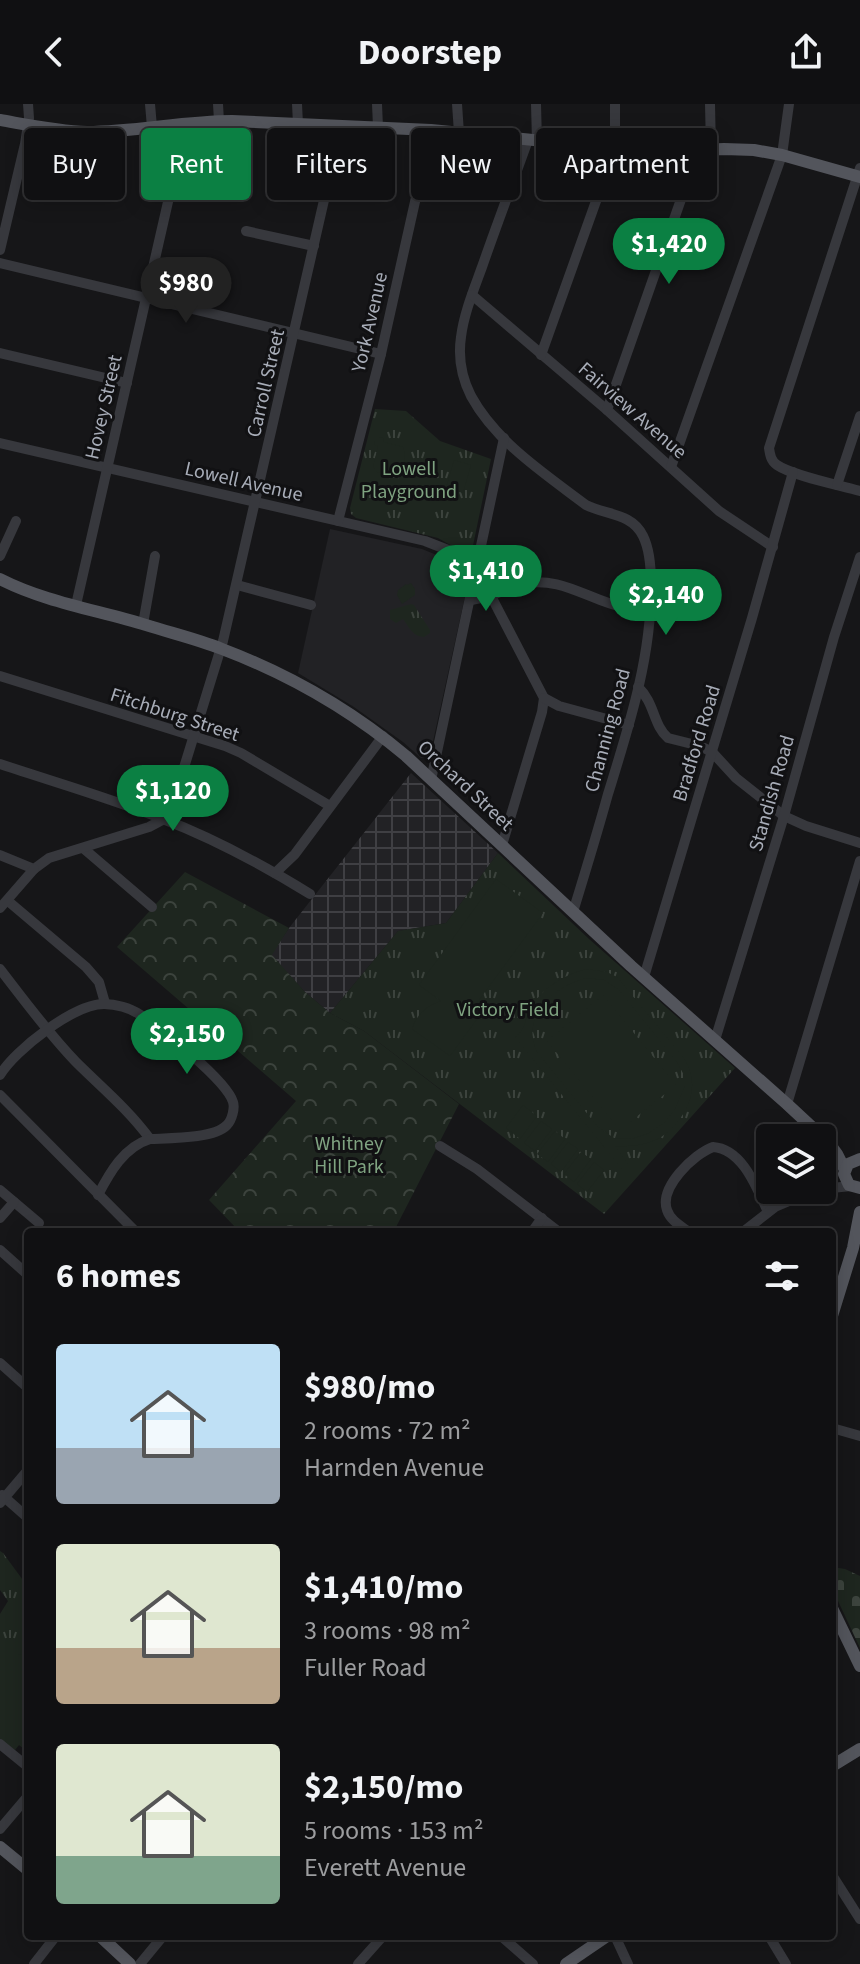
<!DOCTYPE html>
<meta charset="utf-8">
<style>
body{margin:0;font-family:"Source Sans 3",sans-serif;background:#19191b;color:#f1f3f6;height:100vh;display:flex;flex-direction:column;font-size:30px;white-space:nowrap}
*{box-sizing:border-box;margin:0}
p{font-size:26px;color:#9c9d9f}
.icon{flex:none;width:44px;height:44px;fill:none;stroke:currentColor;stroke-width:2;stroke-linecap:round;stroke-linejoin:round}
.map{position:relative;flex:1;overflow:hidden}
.panel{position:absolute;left:24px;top:1124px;width:812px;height:712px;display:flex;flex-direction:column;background:#101012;border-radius:8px;box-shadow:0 4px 20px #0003,0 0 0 2px #303032}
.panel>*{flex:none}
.top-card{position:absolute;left:24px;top:24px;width:812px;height:72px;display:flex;gap:16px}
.buttons{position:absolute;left:756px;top:1020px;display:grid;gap:16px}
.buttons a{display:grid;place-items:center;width:80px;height:80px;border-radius:8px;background:#101012;box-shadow:0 4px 20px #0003,0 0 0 2px #303032;font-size:40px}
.price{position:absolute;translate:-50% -68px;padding:0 18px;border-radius:28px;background:#0b8043;color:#fff;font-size:26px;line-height:52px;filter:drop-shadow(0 2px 4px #0008)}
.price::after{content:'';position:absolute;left:50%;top:48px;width:24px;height:18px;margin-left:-12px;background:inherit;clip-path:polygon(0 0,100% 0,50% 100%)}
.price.current{background:#222;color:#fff}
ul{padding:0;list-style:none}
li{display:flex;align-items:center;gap:24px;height:200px;padding:0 32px}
li span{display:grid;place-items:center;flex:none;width:224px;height:160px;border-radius:8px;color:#555}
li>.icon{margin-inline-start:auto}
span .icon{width:96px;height:96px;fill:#fffc;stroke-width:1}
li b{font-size:34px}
h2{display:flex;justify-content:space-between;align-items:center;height:96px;padding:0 32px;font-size:34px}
.pill{padding:0 28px;border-radius:8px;background:#101012;box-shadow:0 4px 20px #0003,0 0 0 2px #303032;font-size:28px;line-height:72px}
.pill.current{background:#0b8043;color:#fff}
header{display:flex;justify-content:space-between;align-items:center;height:104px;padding:0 32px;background:#101012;font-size:36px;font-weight:700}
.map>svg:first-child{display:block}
.built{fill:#222225}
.industrial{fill:url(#industrial-grid)}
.grass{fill:url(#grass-tufts)}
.forest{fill:url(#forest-crowns)}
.cemetery{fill:url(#cemetery-stones)}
.garden{fill:#1e261f;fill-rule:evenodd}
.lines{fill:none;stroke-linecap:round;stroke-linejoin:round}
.minor{stroke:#37383d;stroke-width:10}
.major{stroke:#53555c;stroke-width:12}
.labels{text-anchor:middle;stroke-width:6;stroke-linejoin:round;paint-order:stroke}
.street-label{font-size:20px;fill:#a8adb8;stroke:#111113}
.park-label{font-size:20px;fill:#7fa381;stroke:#111113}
</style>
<header><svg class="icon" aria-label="back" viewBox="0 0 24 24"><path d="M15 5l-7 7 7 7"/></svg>Doorstep<svg class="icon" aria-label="share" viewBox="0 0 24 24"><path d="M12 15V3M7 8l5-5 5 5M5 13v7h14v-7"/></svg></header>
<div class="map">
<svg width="860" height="1860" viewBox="0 0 860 1860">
<defs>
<pattern id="industrial-grid" width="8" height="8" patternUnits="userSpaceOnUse" patternTransform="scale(2)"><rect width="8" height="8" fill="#222225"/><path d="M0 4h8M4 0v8" fill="none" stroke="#3f3f43"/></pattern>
<pattern id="grass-tufts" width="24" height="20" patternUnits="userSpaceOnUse" patternTransform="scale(2)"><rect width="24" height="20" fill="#1e261f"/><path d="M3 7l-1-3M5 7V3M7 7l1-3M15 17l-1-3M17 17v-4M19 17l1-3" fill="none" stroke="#3c433d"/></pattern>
<pattern id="forest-crowns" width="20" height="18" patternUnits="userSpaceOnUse" patternTransform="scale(2)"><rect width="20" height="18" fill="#1e261f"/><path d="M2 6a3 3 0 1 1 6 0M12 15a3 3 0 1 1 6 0" fill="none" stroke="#3c433d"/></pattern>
<pattern id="cemetery-stones" width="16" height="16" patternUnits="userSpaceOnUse" patternTransform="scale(2)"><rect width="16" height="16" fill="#1e261f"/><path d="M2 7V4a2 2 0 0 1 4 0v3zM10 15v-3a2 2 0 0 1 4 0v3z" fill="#3c433d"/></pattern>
</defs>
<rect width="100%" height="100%" fill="#161618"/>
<path class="built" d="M330,425L422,445L444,454L460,465L464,472L467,483L464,497L430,651L427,654H421L403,638L354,603L298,569Z"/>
<path class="industrial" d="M411,669L498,749L446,819L398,827L330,909L305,888L271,851L289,824Z"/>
<g class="grass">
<path d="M375,305L406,307L440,337L491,355L471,451H468L438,434L356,414L351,410L350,404Z"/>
<path d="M411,500L414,501L430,526V529L424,533C413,533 409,523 403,515L396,519L390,515V506Z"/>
<path d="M498,749L589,835L735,964L604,1110L364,927L330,909L398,827L446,819Z"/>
<path d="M0,1447L3,1449L28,1483L26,1488L28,1490V1648L19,1641L15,1646L0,1635V1510L8,1497L0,1486Z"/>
</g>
<path class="forest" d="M185,768L289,824L272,851L305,888L330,909L364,927L459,1000L395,1125L388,1128H240L209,1096L296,997L117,843Z"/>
<path class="cemetery" d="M832,1463L845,1465L860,1472V1544L832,1484Z"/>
<g class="garden">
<path d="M379,333L383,334L384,338L403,343C408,357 403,367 390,372L377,368L373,363L378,342L375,341L374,337Z"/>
<path d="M454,356L471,361L463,389L446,384Z"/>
<path d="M411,479L415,485V491L402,500L397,491L398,486L406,480L407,481Z"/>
<path d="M496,775L543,809L471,907L477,915L450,952L412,925C417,910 426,902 441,897L419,881Z"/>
<path d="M586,865L607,868L617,873L683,953C702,980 689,1012 664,1031C650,1041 631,1043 615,1042L628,1060L622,1065L515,933C524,926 524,922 527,912C537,887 561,872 586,865ZM587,874L604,876L619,886L677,958L685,973V982L675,1005L664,1019L649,1029L632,1035L614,1034L598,1023L537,948C520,911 554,882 587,874Z"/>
<path d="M603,891L676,981L620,1026L547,937Z"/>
<path d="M523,1001L537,1012L520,1035L506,1024Z"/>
<path d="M541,1017L552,1025L535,1047L524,1039Z"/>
<path d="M555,1027L565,1035L548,1058L537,1050Z"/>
<path d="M568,1038L578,1045L561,1068L551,1060Z"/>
<path d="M581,1048L591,1055L574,1078L564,1070Z"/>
<path d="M594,1058L604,1066L587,1088L577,1080Z"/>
<path d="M18,1550L25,1551L28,1555V1622H0V1562Z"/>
</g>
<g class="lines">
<g class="minor">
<path d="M150,0L152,23"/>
<path d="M218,0L219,17"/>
<path d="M297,0L298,20"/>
<path d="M377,0L378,23"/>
<path d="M457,0L459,29"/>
<path d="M536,0L537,37"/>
<path d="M710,0L711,46"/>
<path d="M528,36C513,78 497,120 482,163C474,185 464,209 461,233C458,253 462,274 471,292C496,338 545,370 586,401C606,411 632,409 643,432C650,446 651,465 651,480C652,552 629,622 608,690C597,730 585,769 573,808"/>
<path d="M860,64L769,344C770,351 771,357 777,361C793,372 839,381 860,387"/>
<path d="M246,127L314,142"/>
<path d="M0,146L25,40L29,14L28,0"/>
<path d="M0,159L381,250"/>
<path d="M472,191L607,306L719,407L773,443"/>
<path d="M0,249L127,279"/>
<path d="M541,251L615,44V0"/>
<path d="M607,306L698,47"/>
<path d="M0,339L425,437L448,446L476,461"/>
<path d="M671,363L782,51L789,0"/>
<path d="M837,381L860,312"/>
<path d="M338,417L381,250L431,26"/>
<path d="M0,452L16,417"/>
<path d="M237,481L311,501"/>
<path d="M491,492C501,488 511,483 521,480C562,471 589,497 626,504C634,506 643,505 652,506"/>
<path d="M471,496L491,492L544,594L542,608L502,741"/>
<path d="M76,501L186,19"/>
<path d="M143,520L155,452"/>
<path d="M0,572L225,642L241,649L330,702"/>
<path d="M638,583C655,599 653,621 668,634L700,642L712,648L736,674L784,712L806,722L860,739"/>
<path d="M544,594L559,602L629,621"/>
<path d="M0,660C54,678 110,694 163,715C215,735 263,761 310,790"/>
<path d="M431,676C456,562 479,448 504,334"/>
<path d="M83,744L152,803"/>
<path d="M0,751L34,765L49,754L149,723L164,715L174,696L223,537L341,22"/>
<path d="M275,769L295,750L383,632"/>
<path d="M8,797L86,863L99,878L105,899"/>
<path d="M0,804L34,765"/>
<path d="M0,865C24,896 48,929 76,958C101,983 128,1005 150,1035"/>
<path d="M644,873L752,514L793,368"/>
<path d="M715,936L784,712L834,533L860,453"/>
<path d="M0,971C15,946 74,900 104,900C116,900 130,904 139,910C160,923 227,977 233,998C235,1004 232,1016 227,1021C214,1035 169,1034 150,1035C124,1043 110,1068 98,1091"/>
<path d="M0,991L136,1128"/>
<path d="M787,1000L860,757"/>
<path d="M440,1042L477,1065L559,1128"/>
<path d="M822,1085L851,1082"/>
<path d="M0,1086L39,1119"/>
<path d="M0,1114L14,1098"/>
<path d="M532,1128L542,1114"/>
<path d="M689,1128C681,1122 670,1116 667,1106C659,1083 694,1050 713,1043C743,1045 757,1085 768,1108"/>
<path d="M743,1128L775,1103L815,1086"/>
<path d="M0,1146L28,1171"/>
<path d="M0,1259L28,1284"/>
<path d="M832,1324L860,1332"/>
<path d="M2,1391L28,1414"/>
<path d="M0,1399L28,1366"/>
<path d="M0,1640L28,1663"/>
<path d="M0,1725L28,1692"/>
<path d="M832,1771L860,1815"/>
<path d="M501,1832L533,1860"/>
<path d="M615,1832L628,1860"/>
<path d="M769,1832L786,1860"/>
<path d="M34,1860L56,1832"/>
<path d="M140,1860L163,1832"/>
<path d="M358,1860L383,1832"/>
</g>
<g class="major">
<path d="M0,16C29,21 58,27 87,28C136,28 183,17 232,17L431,26L655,48L724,45L754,46L782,51L860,73"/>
<path d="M0,475C45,498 97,506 146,521C171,529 197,535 222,545C288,570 351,606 406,652L631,862L787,1000L829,1039L837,1050L845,1066"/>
<path d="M860,1055L848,1060L844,1070L849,1081L860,1084"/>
<path d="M832,1212L853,1144L860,1108"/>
<path d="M832,1504L860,1562"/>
<path d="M832,1662L860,1645"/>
<path d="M0,1743L28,1766"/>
<path d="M100,1832L130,1860"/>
<path d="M566,1860L607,1832"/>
</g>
</g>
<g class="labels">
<g class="street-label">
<text transform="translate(369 218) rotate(-77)" y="7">York Avenue</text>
<text transform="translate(265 279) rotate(-77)" y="7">Carroll Street</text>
<text transform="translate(103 303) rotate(-77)" y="7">Hovey Street</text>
<text transform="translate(633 306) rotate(41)" y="7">Fairview Avenue</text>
<text transform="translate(244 377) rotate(13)" y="7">Lowell Avenue</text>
<text transform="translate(175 610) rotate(18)" y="7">Fitchburg Street</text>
<text transform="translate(607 626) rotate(-75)" y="7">Channing Road</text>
<text transform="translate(696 639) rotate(-73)" y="7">Bradford Road</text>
<text transform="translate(466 681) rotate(43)" y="7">Orchard Street</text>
<text transform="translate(771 689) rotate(-74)" y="7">Standish Road</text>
</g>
<g class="park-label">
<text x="409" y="371">Lowell<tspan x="409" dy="23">Playground</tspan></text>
<text x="508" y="912">Victory Field</text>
<text x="349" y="1046">Whitney<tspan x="349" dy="23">Hill Park</tspan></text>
</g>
</g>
</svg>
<div class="buttons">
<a><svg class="icon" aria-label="layers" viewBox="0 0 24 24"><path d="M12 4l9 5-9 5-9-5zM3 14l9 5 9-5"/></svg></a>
</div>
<b class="price" style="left:669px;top:182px">$1,420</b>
<b class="price current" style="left:186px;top:221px">$980</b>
<b class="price" style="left:486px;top:509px">$1,410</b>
<b class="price" style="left:666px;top:533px">$2,140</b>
<b class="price" style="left:173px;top:729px">$1,120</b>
<b class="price" style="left:187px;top:972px">$2,150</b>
<div class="top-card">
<a class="pill">Buy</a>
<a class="pill current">Rent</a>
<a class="pill">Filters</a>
<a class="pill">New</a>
<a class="pill">Apartment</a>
</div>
<section class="panel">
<h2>6 homes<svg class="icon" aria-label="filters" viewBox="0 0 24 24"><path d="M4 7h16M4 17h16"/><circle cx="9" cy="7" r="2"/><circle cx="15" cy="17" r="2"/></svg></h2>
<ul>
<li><span style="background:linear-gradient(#bfe0f5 65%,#9aa5b1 0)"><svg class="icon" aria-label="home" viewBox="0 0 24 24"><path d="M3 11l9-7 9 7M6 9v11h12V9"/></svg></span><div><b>$980/mo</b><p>2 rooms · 72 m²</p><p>Harnden Avenue</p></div></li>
<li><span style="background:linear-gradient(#dfe7d0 65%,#b9a48a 0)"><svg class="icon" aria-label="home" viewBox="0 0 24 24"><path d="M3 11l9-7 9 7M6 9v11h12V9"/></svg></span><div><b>$1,410/mo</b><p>3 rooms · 98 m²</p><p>Fuller Road</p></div></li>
<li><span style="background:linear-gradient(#dfe7d0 70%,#7fa58c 0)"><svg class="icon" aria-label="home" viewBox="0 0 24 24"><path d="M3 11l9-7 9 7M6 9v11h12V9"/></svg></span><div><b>$2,150/mo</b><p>5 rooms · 153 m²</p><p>Everett Avenue</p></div></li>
</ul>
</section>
</div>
